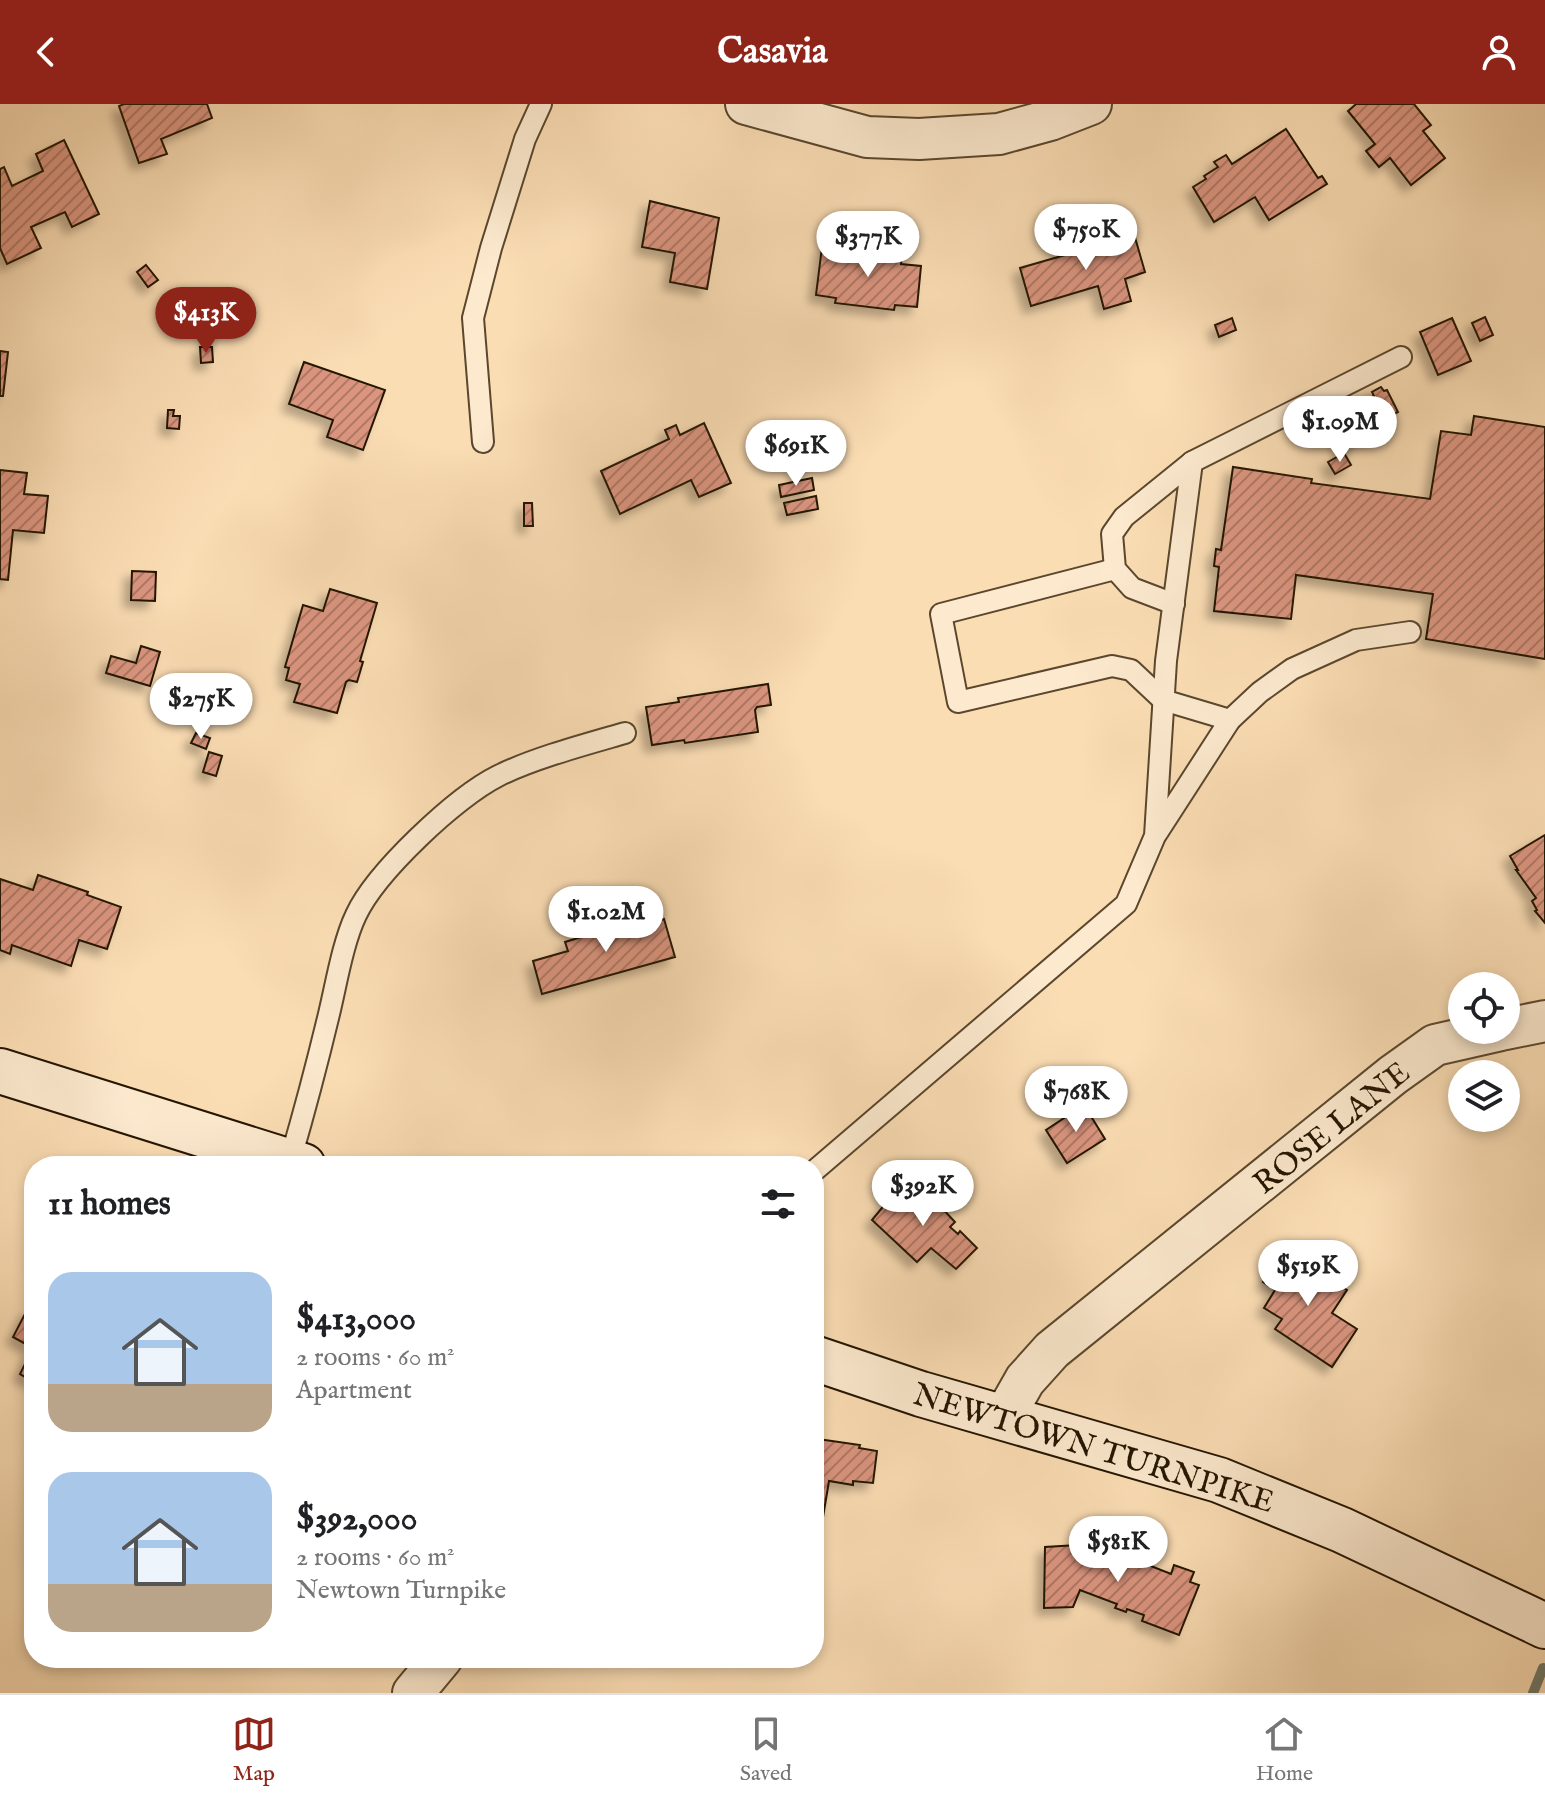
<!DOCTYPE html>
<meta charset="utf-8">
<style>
body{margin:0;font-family:"IM FELL English",serif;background:#f6f6f6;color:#202124;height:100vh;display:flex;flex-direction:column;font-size:30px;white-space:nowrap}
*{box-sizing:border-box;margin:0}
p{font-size:26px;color:#757577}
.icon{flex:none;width:44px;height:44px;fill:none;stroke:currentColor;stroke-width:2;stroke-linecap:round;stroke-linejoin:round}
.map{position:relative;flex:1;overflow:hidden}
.drawer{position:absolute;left:24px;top:1052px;width:800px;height:512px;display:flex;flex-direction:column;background:#fff;border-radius:32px;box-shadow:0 4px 12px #0003}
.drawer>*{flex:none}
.buttons{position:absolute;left:1448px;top:868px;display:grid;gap:16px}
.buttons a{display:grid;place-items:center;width:72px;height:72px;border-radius:50%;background:#fff;box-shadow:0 4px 12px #0003;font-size:40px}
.price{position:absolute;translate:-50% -68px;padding:0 18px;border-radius:28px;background:#fff;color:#222;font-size:26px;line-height:52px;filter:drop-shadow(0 2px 4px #0008)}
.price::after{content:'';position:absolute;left:50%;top:48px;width:24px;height:18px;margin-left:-12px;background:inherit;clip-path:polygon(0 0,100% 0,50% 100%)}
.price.active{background:#8f2418;color:#fff}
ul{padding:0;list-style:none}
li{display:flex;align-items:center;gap:24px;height:200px;padding:0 24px}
li span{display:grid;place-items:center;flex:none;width:224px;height:160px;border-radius:24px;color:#555}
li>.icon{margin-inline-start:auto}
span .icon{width:96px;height:96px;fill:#fffc;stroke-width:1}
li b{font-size:34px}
h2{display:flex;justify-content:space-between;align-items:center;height:96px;padding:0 24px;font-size:34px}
header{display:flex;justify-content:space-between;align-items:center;height:104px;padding:0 24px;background:#8f2418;color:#fff;font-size:36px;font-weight:700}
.tab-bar{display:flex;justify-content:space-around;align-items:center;height:112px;border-top:2px solid #e0e0e0;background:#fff;font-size:22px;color:#757577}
.tab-bar a{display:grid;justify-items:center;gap:4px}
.tab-bar .active{color:#8f2418}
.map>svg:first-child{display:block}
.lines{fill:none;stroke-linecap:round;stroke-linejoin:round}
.stream{stroke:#6e796a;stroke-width:10}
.building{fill:url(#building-hatch);stroke:#241500;stroke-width:2;filter:url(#shadow)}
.lane-casing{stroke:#5a472d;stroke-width:24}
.street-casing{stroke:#5a472d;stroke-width:44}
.secondary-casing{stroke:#241500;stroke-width:48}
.lane{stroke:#fce9ce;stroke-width:20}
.street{stroke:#fce9ce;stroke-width:40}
.secondary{stroke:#fce9ce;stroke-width:44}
.labels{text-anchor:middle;stroke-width:7;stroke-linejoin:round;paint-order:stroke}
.street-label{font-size:32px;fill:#241500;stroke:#fce9ce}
</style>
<header><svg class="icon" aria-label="back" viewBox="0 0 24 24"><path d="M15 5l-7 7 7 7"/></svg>Casavia<svg class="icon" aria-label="person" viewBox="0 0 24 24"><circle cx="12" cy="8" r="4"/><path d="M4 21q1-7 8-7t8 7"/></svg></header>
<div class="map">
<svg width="1545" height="1589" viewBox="0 0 1545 1589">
<defs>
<pattern id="building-hatch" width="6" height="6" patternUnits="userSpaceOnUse" patternTransform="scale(2)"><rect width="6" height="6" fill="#db957f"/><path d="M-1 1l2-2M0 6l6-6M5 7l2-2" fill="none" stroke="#b17866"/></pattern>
<filter id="shadow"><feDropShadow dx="-7" dy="7" stdDeviation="4" flood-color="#0004"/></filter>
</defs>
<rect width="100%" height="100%" fill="#fbddb4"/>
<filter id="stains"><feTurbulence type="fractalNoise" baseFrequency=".0025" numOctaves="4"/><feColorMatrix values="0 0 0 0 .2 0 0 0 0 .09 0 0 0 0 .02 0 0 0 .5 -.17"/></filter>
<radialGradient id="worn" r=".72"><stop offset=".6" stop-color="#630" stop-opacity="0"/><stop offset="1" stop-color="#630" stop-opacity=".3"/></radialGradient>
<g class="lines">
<path class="stream" d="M1533,1589L1543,1564"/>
</g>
<g class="building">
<path d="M124,0H207L212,14L161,35L167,50L139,59L119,2Z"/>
<path d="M1356,0H1414L1431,21L1423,27L1445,54L1411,81L1390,54L1379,63L1366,47L1375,40L1348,7Z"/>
<path d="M1286,25L1318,74L1322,72L1327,80L1269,116L1255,93L1214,118L1193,83L1206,75L1204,72L1218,63L1214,58L1226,51L1232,60Z"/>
<path d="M64,36L99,110L72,123L65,108L31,123L41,144L7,160L0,144V65L4,63L12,82L43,67L36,50Z"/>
<path d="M650,97L719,114L707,185L670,178L675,149L642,143Z"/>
<path d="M1134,130L1145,168L1125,175L1131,197L1104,205L1098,182L1031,202L1020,164L1065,151L1064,146L1082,140L1080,134L1090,132L1093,142Z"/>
<path d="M822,143L902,152L901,160L921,162L917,203L895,201L894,206L835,199L836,194L816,191Z"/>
<path d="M146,161L158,176L148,183L137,168Z"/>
<path d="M200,193L207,206L189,215L182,203Z"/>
<path d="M1485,213L1493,231L1480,237L1472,219Z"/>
<path d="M1232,214L1236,226L1219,233L1215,221Z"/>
<path d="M1452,214L1471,257L1438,271L1420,228Z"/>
<path d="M200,243H212L213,258L201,259Z"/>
<path d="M0,247L8,248L3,292H0Z"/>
<path d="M304,258L385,286L363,346L327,333L333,316L289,300Z"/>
<path d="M1381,283L1384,287L1387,286L1398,308L1360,327L1364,333L1353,339L1337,310L1374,292L1372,288Z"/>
<path d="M168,306H174L173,312H180L179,325L167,324Z"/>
<path d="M1474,312L1545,323V555L1426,535L1433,490L1296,471L1291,515L1214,507L1219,463L1214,462L1216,445L1221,446L1233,363L1312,375L1311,379L1430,395L1441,327L1471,331Z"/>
<path d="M704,319L731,379L699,393L691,376L620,410L601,367L669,335L665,326L676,321L680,331Z"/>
<path d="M1344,349L1351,361L1335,370L1328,358Z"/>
<path d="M0,366L27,369L24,390L48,392L44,429L13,426L8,476L0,475Z"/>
<path d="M812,374L814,386L781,393L779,381Z"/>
<path d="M816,392L818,405L787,411L784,399Z"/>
<path d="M524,399H532L533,422H524Z"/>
<path d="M132,467L156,468L155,497L131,496Z"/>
<path d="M330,485L377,499L360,557L363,558L357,578L349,576L346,578L337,609L294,598L300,580L286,576L289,564L285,563L303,501L323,507Z"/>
<path d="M141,542L160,548L150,582L106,569L111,552L136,559Z"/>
<path d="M768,580L771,601L757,603L755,606L758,628L685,639L684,636L652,641L646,603L679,598L678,594Z"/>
<path d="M196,629L210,634L206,645L191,639Z"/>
<path d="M209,648L222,652L216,672L203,668Z"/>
<path d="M1545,731V819L1535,807L1537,806L1532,797L1536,794L1516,766H1518L1510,752Z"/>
<path d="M38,771L88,788L87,791L121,803L107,845L79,836L71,862L12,841L10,850L0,846V775L33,786Z"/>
<path d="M639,804L644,821L664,815L675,853L542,890L533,857L568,847L565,838L601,827L603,833L622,828L617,810Z"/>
<path d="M1084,1001L1105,1035L1067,1059L1046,1026Z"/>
<path d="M911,1079L937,1106L941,1103L955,1118L950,1123L958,1130L960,1127L977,1144L956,1165L931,1144L917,1158L872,1116L886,1099L888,1102Z"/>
<path d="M1285,1144L1347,1186L1332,1209L1357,1225L1332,1263L1275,1225L1282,1215L1264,1204L1275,1186L1263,1178Z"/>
<path d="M27,1206L34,1209V1278L20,1270L33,1244L13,1233Z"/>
<path d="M818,1335L860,1341L859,1344L877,1347L873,1379L853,1377V1381L829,1377L823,1413L814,1411V1336Z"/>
<path d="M1095,1440L1171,1470L1174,1461L1194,1468L1190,1478L1199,1481L1179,1531L1142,1517L1144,1511L1127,1505L1126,1508L1115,1504L1117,1500L1080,1486L1073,1503L1044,1504L1045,1443Z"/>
</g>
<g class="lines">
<g class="lane-casing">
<g id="lane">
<path d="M483,338L473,214L491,144L525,35L541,0"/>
<path d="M1115,465L941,510L958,598L1112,562L1131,566L1163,596L1230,616"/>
<path d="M1174,500L1132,484L1115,465L1112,430L1124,413L1192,358"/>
<path d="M1157,729L1230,616L1260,588L1292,565L1356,536L1410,528"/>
<path d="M290,1057C304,1009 317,960 329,910C336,881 343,838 356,811C376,768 456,693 498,672C534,654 587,640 625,629"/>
<path d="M814,1067L1126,800L1155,732L1166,557L1192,358L1401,253"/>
</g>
</g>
<g class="street-casing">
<g id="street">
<path d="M746,0L867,33L919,35L999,30L1050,16L1091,0"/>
<path d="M1506,925L1545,917"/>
<path d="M1004,1313L1025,1276L1052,1246L1393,971L1435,941L1501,926"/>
<path d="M413,1589L442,1554"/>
</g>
</g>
<g class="secondary-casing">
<g id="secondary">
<path d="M0,967L303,1062"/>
<path d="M814,1254L921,1290L1219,1376L1342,1426L1545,1522"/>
</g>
</g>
<use href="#lane" class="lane"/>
<use href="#street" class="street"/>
<use href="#secondary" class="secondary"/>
</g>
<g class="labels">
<g class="street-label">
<text transform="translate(1331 1023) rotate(-39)" y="11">ROSE LANE</text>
<text transform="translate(1094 1343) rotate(17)" y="11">NEWTOWN TURNPIKE</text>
</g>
</g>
<rect width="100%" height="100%" filter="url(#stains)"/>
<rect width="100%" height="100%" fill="url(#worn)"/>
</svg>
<div class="buttons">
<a><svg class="icon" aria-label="locate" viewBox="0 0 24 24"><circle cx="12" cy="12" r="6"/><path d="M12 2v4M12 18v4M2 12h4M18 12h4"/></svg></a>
<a><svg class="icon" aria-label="layers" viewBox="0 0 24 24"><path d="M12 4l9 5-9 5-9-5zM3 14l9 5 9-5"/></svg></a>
</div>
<b class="price" style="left:1086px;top:168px">$750K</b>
<b class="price" style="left:868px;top:175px">$377K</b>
<b class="price active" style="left:206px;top:251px">$413K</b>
<b class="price" style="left:1340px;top:360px">$1.09M</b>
<b class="price" style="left:796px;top:384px">$691K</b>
<b class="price" style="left:201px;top:637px">$275K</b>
<b class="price" style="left:606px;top:850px">$1.02M</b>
<b class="price" style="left:1076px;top:1030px">$768K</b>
<b class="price" style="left:923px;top:1124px">$392K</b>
<b class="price" style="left:1308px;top:1204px">$519K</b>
<b class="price" style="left:1118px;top:1480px">$581K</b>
<section class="drawer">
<h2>11 homes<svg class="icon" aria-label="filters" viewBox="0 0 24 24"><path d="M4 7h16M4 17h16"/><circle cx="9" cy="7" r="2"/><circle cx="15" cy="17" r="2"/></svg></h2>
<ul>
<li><span style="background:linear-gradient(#a9c7e8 70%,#b9a48a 0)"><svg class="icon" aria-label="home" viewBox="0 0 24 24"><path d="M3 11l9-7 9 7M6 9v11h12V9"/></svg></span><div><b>$413,000</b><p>2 rooms · 60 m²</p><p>Apartment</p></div></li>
<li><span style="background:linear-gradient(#a9c7e8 70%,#b9a48a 0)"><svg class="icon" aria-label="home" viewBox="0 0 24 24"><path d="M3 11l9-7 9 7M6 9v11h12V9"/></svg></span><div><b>$392,000</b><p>2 rooms · 60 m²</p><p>Newtown Turnpike</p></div></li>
</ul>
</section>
</div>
<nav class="tab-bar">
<a class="active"><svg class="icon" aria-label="map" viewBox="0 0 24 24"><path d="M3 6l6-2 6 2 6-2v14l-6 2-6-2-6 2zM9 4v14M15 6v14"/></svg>Map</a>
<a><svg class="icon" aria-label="saved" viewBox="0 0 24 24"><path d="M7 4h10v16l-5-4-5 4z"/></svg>Saved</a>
<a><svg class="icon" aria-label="home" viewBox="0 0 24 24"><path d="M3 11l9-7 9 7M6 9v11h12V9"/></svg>Home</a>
</nav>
